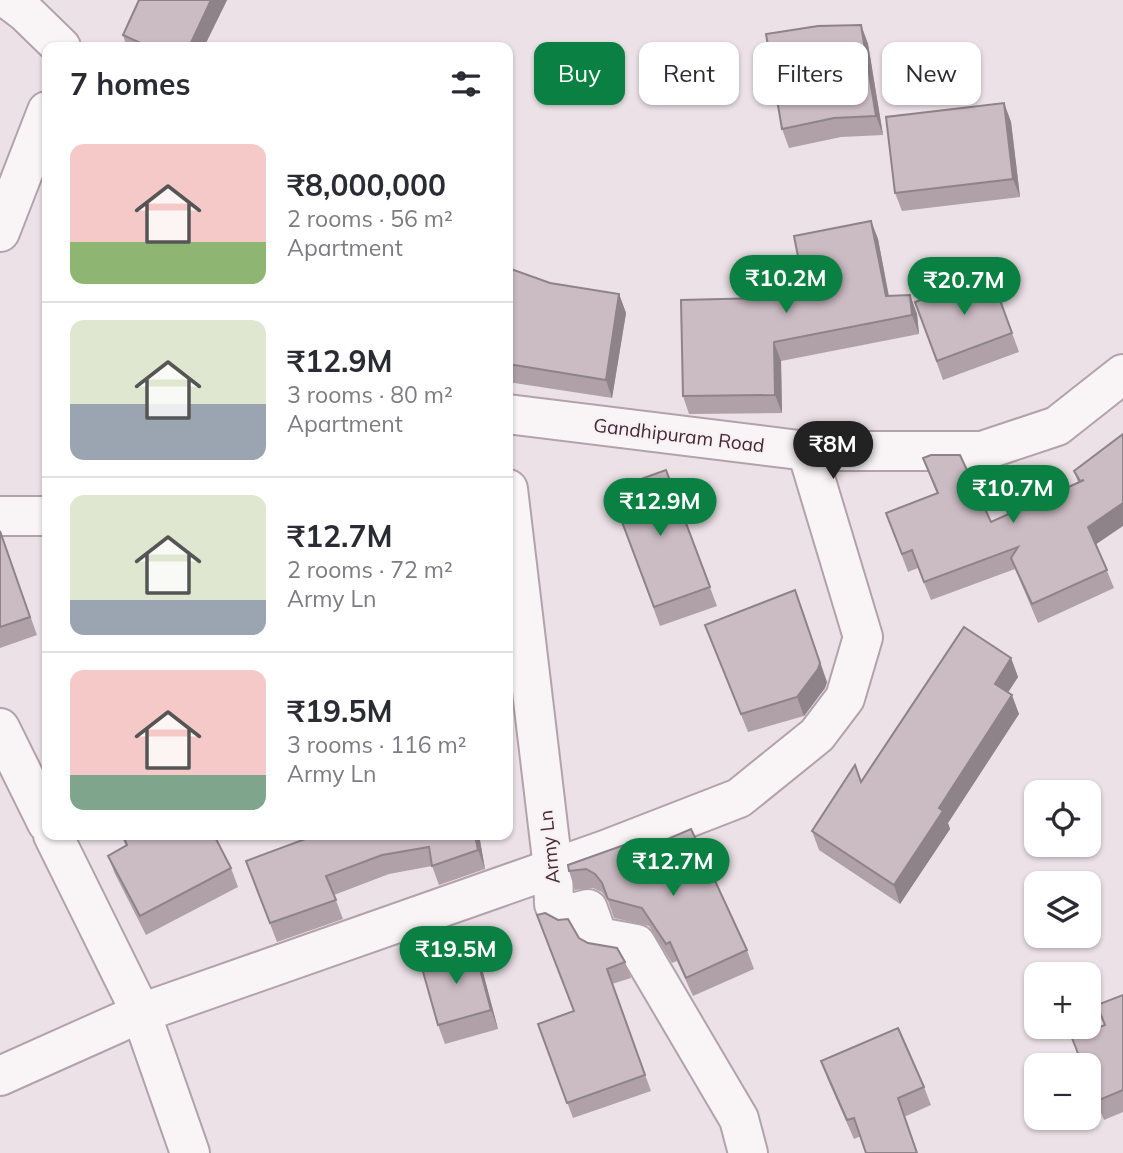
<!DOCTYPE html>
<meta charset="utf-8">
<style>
body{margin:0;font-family:Mulish,sans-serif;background:#f2f2f3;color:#2b2b33;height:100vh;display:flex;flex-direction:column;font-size:26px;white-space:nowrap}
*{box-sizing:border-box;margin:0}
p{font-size:23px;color:#7c7c81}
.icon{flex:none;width:38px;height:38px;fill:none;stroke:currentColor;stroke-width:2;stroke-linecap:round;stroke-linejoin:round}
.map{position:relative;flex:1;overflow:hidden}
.details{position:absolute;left:42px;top:42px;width:471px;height:798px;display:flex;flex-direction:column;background:#fff;border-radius:14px;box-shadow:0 2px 5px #0004}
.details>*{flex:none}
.top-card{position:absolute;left:534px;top:42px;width:483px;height:63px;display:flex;gap:14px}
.buttons{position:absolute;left:1024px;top:780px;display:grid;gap:14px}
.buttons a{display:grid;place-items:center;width:77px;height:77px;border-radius:14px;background:#fff;box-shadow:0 2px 5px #0004;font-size:35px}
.price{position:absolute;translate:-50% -60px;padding:0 16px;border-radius:24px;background:#0b8043;color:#fff;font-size:23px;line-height:46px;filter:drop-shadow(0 2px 4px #0008)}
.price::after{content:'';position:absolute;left:50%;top:42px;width:21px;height:16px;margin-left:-10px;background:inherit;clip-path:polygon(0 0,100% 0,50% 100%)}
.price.current{background:#222;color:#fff}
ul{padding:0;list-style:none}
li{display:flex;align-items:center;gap:21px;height:175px;padding:0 28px}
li+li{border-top:2px solid #e1e1e2}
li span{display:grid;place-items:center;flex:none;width:196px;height:140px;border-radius:14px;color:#555}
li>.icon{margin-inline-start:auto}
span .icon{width:84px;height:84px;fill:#fffc;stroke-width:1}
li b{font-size:30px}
h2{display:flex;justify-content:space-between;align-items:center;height:84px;padding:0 28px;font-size:30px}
.tag{padding:0 24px;border-radius:14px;background:#fff;box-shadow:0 2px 5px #0004;font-size:24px;line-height:63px}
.tag.current{background:#0b8043;color:#fff}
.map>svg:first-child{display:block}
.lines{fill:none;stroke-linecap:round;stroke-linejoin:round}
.minor-casing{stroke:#b2a2a9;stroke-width:42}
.minor{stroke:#f9f5f6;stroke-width:38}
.wall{fill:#afa1a7}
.shaded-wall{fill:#8e8388}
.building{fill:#cbbbc2;stroke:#8e8388;stroke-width:2}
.labels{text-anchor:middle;stroke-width:5;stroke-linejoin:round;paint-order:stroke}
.street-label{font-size:19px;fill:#442834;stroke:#f8f1f4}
</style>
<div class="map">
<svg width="1123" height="1153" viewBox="0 0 1123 1153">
<rect width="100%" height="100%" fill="#ebe1e6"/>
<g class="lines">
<g class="minor-casing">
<g id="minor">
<path d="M9,0L25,12L61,47"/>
<path d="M0,232L47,111"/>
<path d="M508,414L807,451H982L1057,426L1123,374"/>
<path d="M508,489L553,868L554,904L568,914L588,909L598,937L636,944L739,1119L748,1153"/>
<path d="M0,516H47"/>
<path d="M0,728L47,823"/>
<path d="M53,835L141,1013L190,1153"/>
<path d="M0,1076L141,1013L605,850L739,798L817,735L845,698L863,637L807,451"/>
</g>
</g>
<use href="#minor" class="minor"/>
</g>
<g class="wall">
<path d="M139,0H227L204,47H127L123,35Z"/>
<path d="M861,25L868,44L883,135L841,137L789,148L782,129Z"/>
<path d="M1004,103L1011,122L1020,197L902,211L895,193Z"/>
<path d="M871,221L878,239L889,296L910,295L917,314L919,334L781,361L782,413L689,414L683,396L806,297Z"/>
<path d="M508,268L550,283L619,294L626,313L612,398L508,382Z"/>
<path d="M990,273L1019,352L943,380L915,302Z"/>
<path d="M1123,434L1096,544L1114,588L1038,623L1015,569L931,600L918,568L908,572L886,513L937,494L923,458L991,522L1078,482L1074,471Z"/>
<path d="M666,470L717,606L660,626L610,490Z"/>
<path d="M0,531L37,635L0,648Z"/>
<path d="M705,625L827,682L825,688L804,716L748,732Z"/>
<path d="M1011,658L1018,677L1008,692L1019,714L948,823L950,829L900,904L819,850L812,831L861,781Z"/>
<path d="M121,835H214L231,868L238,887L146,935L115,874L108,856L126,846Z"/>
<path d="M316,835H479L485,869L439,885L432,866L389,874L334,895L343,919L277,942L246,861Z"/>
<path d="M628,856L747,950L754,969L693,996L677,961L672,963L649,926L614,918L608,901L602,892L593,888L575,890L569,871Z"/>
<path d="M579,938L625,962L631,978L612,984L651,1091L573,1118L538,1024L573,1011Z"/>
<path d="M474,947L481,965L498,1029L445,1044L438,1025Z"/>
<path d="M1123,995V1112L1104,1120L1088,1082V1066H1082L1072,1038L1104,1025L1097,1005Z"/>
<path d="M821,1061L924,1087L931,1105L854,1139L828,1080Z"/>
</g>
<g class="shaded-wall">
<path d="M211,0H227L204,47H189Z"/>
<path d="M861,25L868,44L883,135L876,116Z"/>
<path d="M1004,103L1011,122L1020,197L1013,179Z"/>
<path d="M871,221L878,239L892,314L886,296Z"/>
<path d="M619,294L626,313L612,398L606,380Z"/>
<path d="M910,295L917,314L919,334L912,315Z"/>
<path d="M774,342L781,361L782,413L775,395Z"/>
<path d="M1123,503V526L1095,545L1088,527Z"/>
<path d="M802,609L827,682L825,688L804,716L797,697Z"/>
<path d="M1011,658L1018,677L1002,702L995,684Z"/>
<path d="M1012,695L1019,714L948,823L950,829L900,904L894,885L939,808Z"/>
<path d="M475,835H479L485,869L478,850Z"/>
<path d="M474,947L481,965L498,1029L491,1010Z"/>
</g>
<g class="building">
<path d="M139,0H211L189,47H149L123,35Z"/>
<path d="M861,25L876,116L834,118L782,129L766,34L818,26Z"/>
<path d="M1004,103L1013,179L895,193L886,117Z"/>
<path d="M871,221L886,296L910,295L912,315L774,342L775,395L683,396L681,300L806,297L794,236Z"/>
<path d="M508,268L550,283L619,294L606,380L508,364Z"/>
<path d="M990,273L1012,333L937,361L915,302Z"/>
<path d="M1123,434V503L1088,527L1107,570L1032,604L1011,558L1018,547L924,582L912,550L902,554L886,513L938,493L923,458L931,455H960L991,522L1084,480L1080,481L1074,471Z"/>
<path d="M666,470L710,587L654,607L610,490Z"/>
<path d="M0,531L30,617L0,627Z"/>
<path d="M795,590L820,663L818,669L797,697L741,714L705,625Z"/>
<path d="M964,627L1011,658L995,684L1012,695L939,808L943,811L894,885L812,831L855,765L861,782Z"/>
<path d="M691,829L747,950L686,978L670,942L666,944L642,908L608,899L602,883L595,874L586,869L569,871L568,865L624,845L628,856Z"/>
<path d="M123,835H214L231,868L140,916L108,856L127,845Z"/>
<path d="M316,835H475L478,850L432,866L429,847L382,855L326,876L336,900L270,923L246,861Z"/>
<path d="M545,913L558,920L568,919L579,938L588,943L617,948L625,962L607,969L645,1075L567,1103L538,1024L574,1011L537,915Z"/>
<path d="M474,947L491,1010L438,1025L420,961Z"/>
<path d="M1123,995V1090L1097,1101L1088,1080V1066H1083L1072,1038L1105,1025L1097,1005Z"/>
<path d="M898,1028L924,1087L898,1098L917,1153H866L854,1118L847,1120L821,1061Z"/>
</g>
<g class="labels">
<g class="street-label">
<text transform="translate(679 435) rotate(7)" y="7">Gandhipuram Road</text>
<text transform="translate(549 847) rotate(-96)" y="7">Army Ln</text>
</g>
</g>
</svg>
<div class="buttons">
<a><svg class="icon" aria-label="locate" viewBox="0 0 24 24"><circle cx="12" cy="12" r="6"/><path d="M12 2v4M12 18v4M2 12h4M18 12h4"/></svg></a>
<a><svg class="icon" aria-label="layers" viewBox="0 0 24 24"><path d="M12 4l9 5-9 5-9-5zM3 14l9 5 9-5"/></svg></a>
<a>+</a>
<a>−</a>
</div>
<b class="price" style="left:786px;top:315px">₹10.2M</b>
<b class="price" style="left:964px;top:317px">₹20.7M</b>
<b class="price current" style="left:833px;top:481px">₹8M</b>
<b class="price" style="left:1013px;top:525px">₹10.7M</b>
<b class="price" style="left:660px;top:538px">₹12.9M</b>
<b class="price" style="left:673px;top:898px">₹12.7M</b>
<b class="price" style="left:456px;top:986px">₹19.5M</b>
<div class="top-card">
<a class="tag current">Buy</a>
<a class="tag">Rent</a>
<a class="tag">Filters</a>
<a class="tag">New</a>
</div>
<section class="details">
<h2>7 homes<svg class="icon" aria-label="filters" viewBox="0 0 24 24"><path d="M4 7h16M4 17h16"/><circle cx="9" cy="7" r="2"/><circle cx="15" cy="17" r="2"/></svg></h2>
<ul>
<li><span style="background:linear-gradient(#f6c9c9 70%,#8fb573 0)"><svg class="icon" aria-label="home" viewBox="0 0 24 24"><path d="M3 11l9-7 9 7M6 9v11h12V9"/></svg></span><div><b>₹8,000,000</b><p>2 rooms · 56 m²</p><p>Apartment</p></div></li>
<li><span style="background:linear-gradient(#dfe7d0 60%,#9aa5b1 0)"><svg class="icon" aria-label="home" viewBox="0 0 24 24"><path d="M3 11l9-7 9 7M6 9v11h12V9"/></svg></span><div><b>₹12.9M</b><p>3 rooms · 80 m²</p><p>Apartment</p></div></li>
<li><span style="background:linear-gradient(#dfe7d0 75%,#9aa5b1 0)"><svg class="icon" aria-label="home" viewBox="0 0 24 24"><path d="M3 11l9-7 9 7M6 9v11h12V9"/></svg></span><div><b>₹12.7M</b><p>2 rooms · 72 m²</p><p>Army Ln</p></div></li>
<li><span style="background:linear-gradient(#f6c9c9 75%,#7fa58c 0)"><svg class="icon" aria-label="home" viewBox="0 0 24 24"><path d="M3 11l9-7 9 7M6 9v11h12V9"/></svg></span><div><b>₹19.5M</b><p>3 rooms · 116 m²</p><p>Army Ln</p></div></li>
</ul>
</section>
</div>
